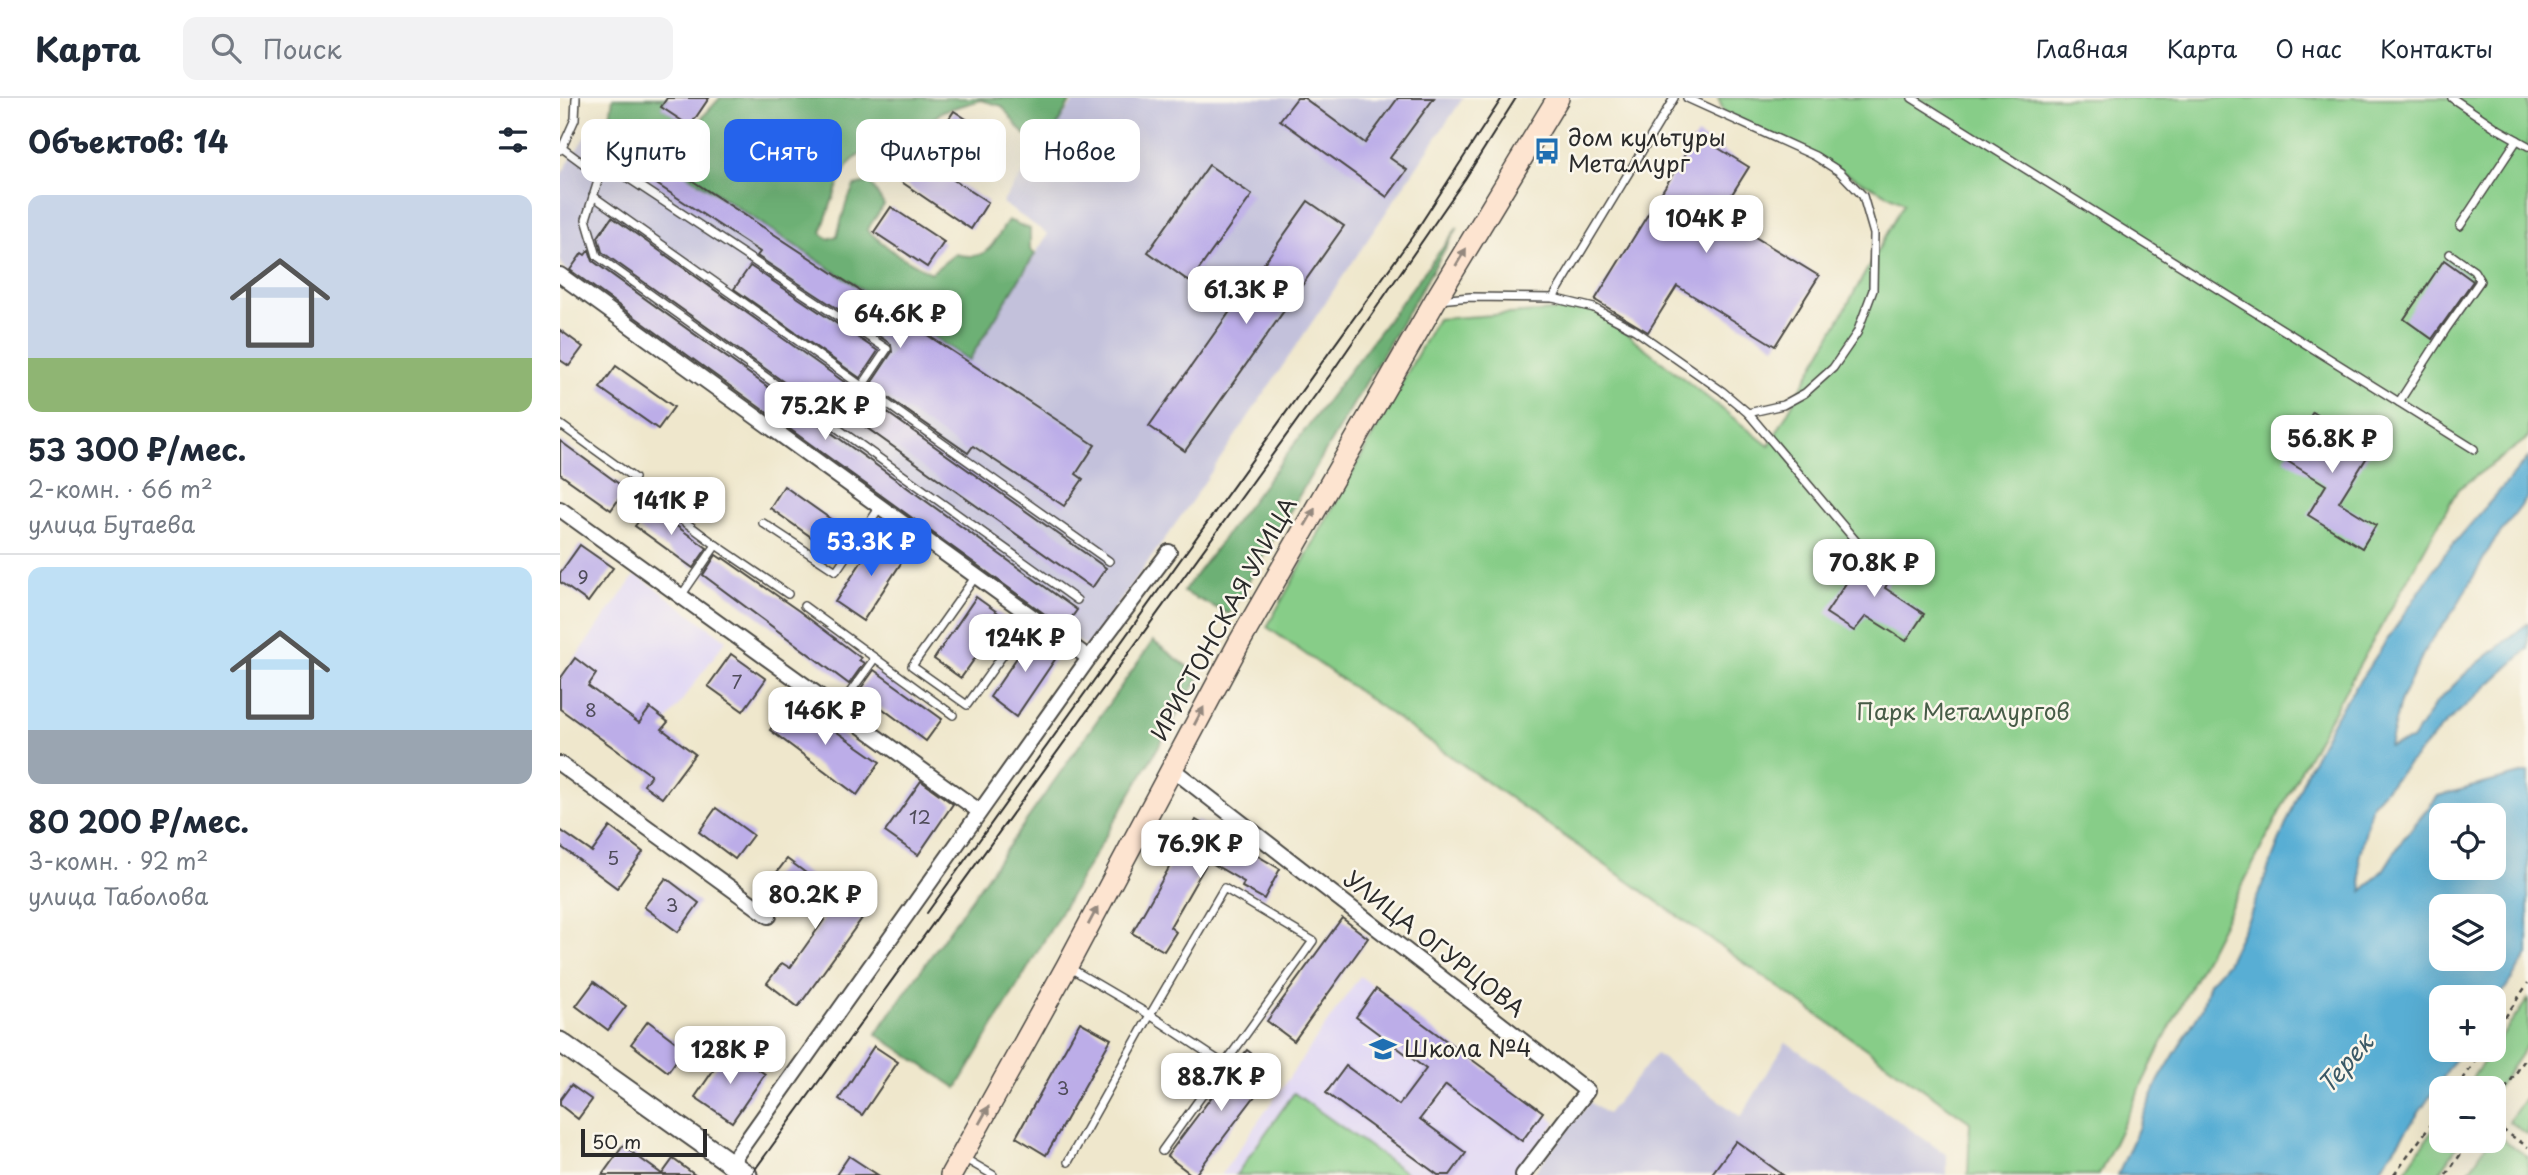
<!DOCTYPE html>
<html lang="ru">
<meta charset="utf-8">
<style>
body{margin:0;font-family:"Playpen Sans",sans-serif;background:#f2f2f3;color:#1f2937;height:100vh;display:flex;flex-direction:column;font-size:26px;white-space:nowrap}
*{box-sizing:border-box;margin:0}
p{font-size:23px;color:#747a83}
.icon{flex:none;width:38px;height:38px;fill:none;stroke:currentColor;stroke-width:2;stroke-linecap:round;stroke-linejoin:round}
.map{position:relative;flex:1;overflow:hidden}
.sheet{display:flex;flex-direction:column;background:#fff;width:560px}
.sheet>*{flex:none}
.hud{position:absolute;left:21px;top:21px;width:665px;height:63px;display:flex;gap:14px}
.tools{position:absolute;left:1869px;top:705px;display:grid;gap:14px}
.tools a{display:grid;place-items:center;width:77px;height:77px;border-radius:14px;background:#fff;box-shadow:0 7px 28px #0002;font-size:35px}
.scale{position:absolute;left:21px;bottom:18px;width:126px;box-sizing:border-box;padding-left:7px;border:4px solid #2b2b2b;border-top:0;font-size:19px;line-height:24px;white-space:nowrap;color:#2b2b2b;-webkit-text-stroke:5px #fbf7ec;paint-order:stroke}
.price{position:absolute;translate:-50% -60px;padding:0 16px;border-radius:14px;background:#fff;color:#222;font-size:23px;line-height:46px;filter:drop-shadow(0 2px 4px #0008)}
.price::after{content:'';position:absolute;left:50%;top:42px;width:21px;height:16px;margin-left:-10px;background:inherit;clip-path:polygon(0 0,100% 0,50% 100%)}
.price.active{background:#2563eb;color:#fff}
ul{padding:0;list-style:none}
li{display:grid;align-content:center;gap:14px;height:371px;padding:0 28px}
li+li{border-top:2px solid #e0e1e3}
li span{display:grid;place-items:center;height:217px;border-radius:14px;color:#555}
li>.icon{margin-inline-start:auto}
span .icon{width:126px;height:126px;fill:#fffc;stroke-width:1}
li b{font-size:30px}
h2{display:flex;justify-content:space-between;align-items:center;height:84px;padding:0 28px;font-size:30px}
.chip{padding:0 24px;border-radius:14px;background:#fff;box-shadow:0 7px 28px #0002;font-size:24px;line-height:63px}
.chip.active{background:#2563eb;color:#fff}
header{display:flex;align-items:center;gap:42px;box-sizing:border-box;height:98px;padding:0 35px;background:#fff;border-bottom:2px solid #e0e1e3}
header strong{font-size:33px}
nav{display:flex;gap:38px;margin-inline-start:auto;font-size:24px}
.search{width:490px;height:63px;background:#f2f2f3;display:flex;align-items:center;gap:18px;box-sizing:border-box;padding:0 24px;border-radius:14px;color:#747a83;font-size:26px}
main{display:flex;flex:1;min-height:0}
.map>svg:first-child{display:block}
.built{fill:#dfd5f5}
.industrial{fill:#c3c1db}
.green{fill:#87cd88;stroke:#597c5a;stroke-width:2}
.forest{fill:#6db074;stroke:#4c6e50;stroke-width:2}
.water{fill:#58aed4;stroke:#426c80;stroke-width:2;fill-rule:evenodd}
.building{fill:#bcade8}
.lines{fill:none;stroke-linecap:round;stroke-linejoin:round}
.service-casing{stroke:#484743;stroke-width:10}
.minor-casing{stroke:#484743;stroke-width:18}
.tertiary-casing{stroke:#484743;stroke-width:23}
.secondary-casing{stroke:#484743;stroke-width:24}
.path{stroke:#484743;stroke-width:2.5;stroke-dasharray:5 5;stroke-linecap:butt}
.service{stroke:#fff;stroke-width:7}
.minor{stroke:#fff;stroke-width:14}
.tertiary{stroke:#fff;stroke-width:19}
.secondary{stroke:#fde4d0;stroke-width:21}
.tram{stroke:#2b2b2b;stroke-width:2}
.oneway{fill:#94887e}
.labels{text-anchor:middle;stroke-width:5;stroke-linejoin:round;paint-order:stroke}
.number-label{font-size:19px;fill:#4f4c5a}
.poi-label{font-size:23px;fill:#2b2b2b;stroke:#fbf7ec;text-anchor:start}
.street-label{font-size:23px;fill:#2b2b2b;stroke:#fbf7ec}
.park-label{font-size:23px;fill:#475c47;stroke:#fbf7ec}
.water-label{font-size:24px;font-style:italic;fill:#3b5966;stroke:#fbf7ec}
</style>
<header>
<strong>Карта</strong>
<div class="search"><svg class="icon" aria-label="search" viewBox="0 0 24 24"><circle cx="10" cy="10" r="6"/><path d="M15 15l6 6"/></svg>Поиск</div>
<nav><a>Главная</a><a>Карта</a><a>О нас</a><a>Контакты</a></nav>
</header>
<main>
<section class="sheet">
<h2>Объектов: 14<svg class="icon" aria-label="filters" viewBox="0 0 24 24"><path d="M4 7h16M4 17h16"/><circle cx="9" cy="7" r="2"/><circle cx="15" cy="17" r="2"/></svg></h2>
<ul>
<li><span style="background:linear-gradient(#c9d6e8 75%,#8fb573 0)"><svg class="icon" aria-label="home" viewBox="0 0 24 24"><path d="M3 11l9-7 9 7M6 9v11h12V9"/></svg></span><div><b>53 300 ₽/мес.</b><p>2-комн. · 66 m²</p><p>улица Бутаева</p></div></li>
<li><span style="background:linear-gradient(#bfe0f5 75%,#9aa5b1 0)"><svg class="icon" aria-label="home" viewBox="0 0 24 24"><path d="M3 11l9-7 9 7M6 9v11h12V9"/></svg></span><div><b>80 200 ₽/мес.</b><p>3-комн. · 92 m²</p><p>улица Таболова</p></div></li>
</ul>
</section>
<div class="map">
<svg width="1968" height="1077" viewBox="0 0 1968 1077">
<rect width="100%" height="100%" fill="#fbf7ec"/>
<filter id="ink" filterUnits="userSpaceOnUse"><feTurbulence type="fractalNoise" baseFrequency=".0143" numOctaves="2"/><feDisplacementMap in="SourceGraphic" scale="14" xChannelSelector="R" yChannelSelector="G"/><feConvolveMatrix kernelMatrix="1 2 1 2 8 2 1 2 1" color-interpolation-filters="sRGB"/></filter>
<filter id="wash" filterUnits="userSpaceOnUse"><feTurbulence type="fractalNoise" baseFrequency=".00686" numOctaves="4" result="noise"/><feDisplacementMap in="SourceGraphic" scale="28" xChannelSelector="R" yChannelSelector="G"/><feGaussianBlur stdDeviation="1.57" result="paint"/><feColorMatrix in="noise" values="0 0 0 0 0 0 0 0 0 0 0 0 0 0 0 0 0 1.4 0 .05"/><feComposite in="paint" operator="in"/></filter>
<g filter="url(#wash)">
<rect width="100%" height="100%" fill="#efe7cc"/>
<g class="built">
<path d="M76,476L166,542L76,666L0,611V581Z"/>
<path d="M800,878L996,1024L955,1077H661Z"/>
</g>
<g class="industrial">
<path d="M516,0H903L629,407L527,549L4,171L0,161V78L38,18L409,261L488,136L442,105Z"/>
<path d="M1226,944L1387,1057V1077H972L1030,1004L1047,1016L1096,956L1181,1019Z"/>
</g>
<g class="green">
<path d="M1158,0H1968V340L1898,391L1742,670L1596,957L1539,1077H1408L1410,1024L707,529L877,221L1034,210L1209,348L1344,105L1164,14Z"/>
<path d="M1968,901V946L1934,995V990H1905Z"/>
<path d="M734,995L849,1077H676Z"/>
<path d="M1968,996V1037L1949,1023Z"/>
<path d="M1881,1020V1043H1901L1878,1077H1842Z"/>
<path d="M1934,1035L1968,1059V1077H1906L1929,1043H1934Z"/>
</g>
<g class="forest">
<path d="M53,0H107L102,9L130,28L138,24L160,0H512L498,26L497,38L486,48L476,46L460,32L442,8L421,2L383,13L363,29L325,36C316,48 302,53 291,64C281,73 266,120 261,135L268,141L277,138L286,106L294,88L310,84L324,107L307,132L336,156L371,175L395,156C429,165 433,145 448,122L470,131V151L475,156L409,262L49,25Z"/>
<path d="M898,129L669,516L623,494Z"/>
<path d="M593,543L640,578L397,990L316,936Z"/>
</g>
<path class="water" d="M1968,360V399L1932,446L1895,511L1866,550L1840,604L1829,648L1852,642L1875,606L1907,574L1968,525V551L1882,629L1812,706L1799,760L1802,793L1824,771L1843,741L1878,698L1968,674V857L1934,907V900H1881V952H1902L1816,1077H1558L1599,982L1642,910L1649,885L1667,865L1690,817L1747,673L1776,618L1884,457ZM1881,718H1934V770H1881ZM1881,808H1934V861H1881Z"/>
<g id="blocks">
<g class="building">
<path d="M107,0H149L130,28L101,9Z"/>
<path d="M737,0H744L805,45L838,0H874L830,60L847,72L827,99L720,22Z"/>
<path d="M394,13L446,47L429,73L407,58L392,81L428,104L411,131L321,70L338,44L363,60Z"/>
<path d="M40,22L535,347L516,376L523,381L504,408L413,348L408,355L310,287L332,254L331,246L197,158L200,154L28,41Z"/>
<path d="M1137,37L1189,69L1159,117L1259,178L1215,248L1117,188L1088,234L1035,202Z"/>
<path d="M649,67L692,97L630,184L588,154Z"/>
<path d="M748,103L784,128L625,353L589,328Z"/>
<path d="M331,109L384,144L367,169L314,134Z"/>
<path d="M52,119L546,470L532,490L259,296L253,305L42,154L38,139Z"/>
<path d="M29,152L33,163L517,512L504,530L10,172L22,155L25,157Z"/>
<path d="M1884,162L1913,183L1872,241L1844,221Z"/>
<path d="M190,168L318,253L300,280L174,191Z"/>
<path d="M0,232L23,249L9,268L0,262Z"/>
<path d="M56,268L114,309L98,331L40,290Z"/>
<path d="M1753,314L1812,351L1779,404L1816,427L1802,450L1748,417L1766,387L1724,361Z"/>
<path d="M0,343L66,391L51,412L0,376Z"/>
<path d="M224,388L279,427L264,448L210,410Z"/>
<path d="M90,409L147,450L133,470L75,428Z"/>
<path d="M319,437L347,456L303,523L275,504Z"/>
<path d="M20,447L53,470L28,504L0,484V475Z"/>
<path d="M1309,451L1336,469L1325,490L1364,516L1346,543L1306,518L1294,533L1266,515Z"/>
<path d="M156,457L162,461L163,460L239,513L301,560L299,562L304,565L289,586L143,477Z"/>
<path d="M416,499L444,519L401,580L374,561Z"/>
<path d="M475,533L493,546L489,551L498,557L456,619L430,599Z"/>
<path d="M171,556L206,581L183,613L148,588Z"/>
<path d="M15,560L36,576L28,588L79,625L90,610L108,624L102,631L135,656L102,700L84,687L91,677L0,611V581Z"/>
<path d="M314,572L382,621L366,643L299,593Z"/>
<path d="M231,602L320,664L297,697L210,632Z"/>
<path d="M361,683L393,706L358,757L325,734Z"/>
<path d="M156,710L193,737L175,761L139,734Z"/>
<path d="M636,722L720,771L704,801L682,789L684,784L648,763L610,829L616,834L604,853L572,835Z"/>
<path d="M50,729L83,754L57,790L0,748V732L32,754Z"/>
<path d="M227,761L273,795L277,789L308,812L238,909L207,885L222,865L230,870L264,822L211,782Z"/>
<path d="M106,780L139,805L118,834L84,809Z"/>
<path d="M782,820L808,840L734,943L707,923Z"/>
<path d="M34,884L66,908L48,932L16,908Z"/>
<path d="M816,891L983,1014L962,1043L886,987L860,1021L906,1055L890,1077H878L766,995L786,968L839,1007L866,971L796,919Z"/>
<path d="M88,923L125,951L108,974L71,946Z"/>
<path d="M520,924L551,941L486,1057L456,1039Z"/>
<path d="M314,948L338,964L302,1017L279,1001Z"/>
<path d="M168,951L205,976L172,1024L135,999Z"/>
<path d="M687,952L714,973L635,1077H632L607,1058Z"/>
<path d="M11,987L32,1002L18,1021L0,1007V1002Z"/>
<path d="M1176,1043L1223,1077H1151Z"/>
<path d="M63,1048L102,1076L113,1061L135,1077H42Z"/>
<path d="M289,1058L318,1077H276Z"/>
</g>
</g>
</g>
<g filter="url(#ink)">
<use href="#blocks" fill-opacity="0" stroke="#484743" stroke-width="2"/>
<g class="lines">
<g class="service-casing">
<g id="service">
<path d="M1127,0L1255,58L1280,74L1303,98L1314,136L1313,192L1297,235L1273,270L1245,295L1223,307L1188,315"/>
<path d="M1352,0L1914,351"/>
<path d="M1892,0L1938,31L1968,48"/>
<path d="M2,50L15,21L16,0"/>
<path d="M0,52L2,50L32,72L38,83L26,121L37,158L517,502"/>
<path d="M32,72L53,70L327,251L302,288"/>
<path d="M33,98L549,463"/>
<path d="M1900,128L1957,42"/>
<path d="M993,200L1034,210L1075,232L1162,293L1188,315L1300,448"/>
<path d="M879,202L910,199L993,200L1114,0"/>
<path d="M1839,304L1886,231L1920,183L1914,173L1890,156"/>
<path d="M0,329L1,327L74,380"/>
<path d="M94,401L156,447"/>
<path d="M203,425L276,473L320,409"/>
<path d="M416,478L352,568L407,607L471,518"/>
<path d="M121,498L156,447L228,496"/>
<path d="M244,508L393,617"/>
<path d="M278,611L315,560"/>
<path d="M510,870L590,917L664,790L753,843L602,1053"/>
<path d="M402,1059L433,1077"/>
<path d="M508,1064L590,917L664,966"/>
</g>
</g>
<g class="minor-casing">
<g id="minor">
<path d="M0,177L529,560"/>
<path d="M0,411L419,713"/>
<path d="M0,666L209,818"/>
<path d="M611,670L1027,993L963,1077"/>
<path d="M170,1066L529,560L609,454"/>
</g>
</g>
<g class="tertiary-casing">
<path id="tertiary" d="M0,944L187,1077"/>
</g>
<g class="secondary-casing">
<path id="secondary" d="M391,1077L507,868L679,545L875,203L998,0"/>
</g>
<g class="path">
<path d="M1934,936L1968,885"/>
<path d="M1897,990L1923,952"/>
<path d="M1934,1008L1968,957"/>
<path d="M1934,1026L1968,1049"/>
<path d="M1834,1077L1881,1013"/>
<path d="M1886,1077L1910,1043"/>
</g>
<use href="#service" class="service"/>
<use href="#minor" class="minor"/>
<use href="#tertiary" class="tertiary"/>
<use href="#secondary" class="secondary"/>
<g class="tram">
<path d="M367,815L852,139L942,0"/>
<path d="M191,1077L770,277L905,81L956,0"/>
</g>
</g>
<defs><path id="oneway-solid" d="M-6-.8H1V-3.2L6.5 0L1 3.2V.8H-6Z" transform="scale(1.75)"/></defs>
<g class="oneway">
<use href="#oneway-solid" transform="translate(901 159) rotate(-59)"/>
<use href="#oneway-solid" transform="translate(750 419) rotate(-60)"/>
<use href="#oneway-solid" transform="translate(639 618) rotate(-62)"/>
<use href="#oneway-solid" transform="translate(533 818) rotate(-62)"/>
<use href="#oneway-solid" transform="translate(424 1017) rotate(-61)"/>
</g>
</g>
<defs>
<g id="bus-bare" transform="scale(2.1)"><path d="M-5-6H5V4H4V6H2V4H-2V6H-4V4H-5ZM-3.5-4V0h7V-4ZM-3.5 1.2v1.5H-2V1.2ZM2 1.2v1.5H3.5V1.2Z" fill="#1f6fb2" stroke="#fbf7ec" stroke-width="2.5" paint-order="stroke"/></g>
<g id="school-bare" transform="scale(2.1)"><path d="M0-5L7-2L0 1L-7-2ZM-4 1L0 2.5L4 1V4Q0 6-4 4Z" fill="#1f6fb2" stroke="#fbf7ec" stroke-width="2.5" paint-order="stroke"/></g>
</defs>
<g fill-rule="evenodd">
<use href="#bus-bare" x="987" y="53"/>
<use href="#school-bare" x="823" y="951"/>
</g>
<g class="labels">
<g class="number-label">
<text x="23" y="486">9</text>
<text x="177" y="591">7</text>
<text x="31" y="619">8</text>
<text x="360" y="726">12</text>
<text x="53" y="767">5</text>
<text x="112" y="814">3</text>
<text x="503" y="997">3</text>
</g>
<g class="poi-label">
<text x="1008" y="48">дом культуры<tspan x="1008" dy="26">Металлург</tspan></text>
<text x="844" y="959">Школа №4</text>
</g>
<g class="street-label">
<text transform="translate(664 521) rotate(-61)" y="8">ИРИСТОНСКАЯ УЛИЦА</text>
<text transform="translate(874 846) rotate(38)" y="8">УЛИЦА ОГУРЦОВА</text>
</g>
<g class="park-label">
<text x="1403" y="622">Парк Металлургов</text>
</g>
<g class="water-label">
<text transform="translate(1786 966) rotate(-49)" y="8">Терек</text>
</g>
</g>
</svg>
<div class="tools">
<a><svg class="icon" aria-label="locate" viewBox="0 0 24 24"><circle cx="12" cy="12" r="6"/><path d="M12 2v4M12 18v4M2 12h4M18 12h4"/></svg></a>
<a><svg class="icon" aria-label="layers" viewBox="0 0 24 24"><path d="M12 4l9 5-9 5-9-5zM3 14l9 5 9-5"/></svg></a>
<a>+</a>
<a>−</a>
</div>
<div class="scale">50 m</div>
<b class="price" style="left:1146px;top:157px">104K ₽</b>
<b class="price" style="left:686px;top:228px">61.3K ₽</b>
<b class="price" style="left:340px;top:252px">64.6K ₽</b>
<b class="price" style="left:265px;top:344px">75.2K ₽</b>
<b class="price" style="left:1772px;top:377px">56.8K ₽</b>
<b class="price" style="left:111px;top:439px">141K ₽</b>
<b class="price active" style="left:311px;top:480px">53.3K ₽</b>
<b class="price" style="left:1314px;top:501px">70.8K ₽</b>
<b class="price" style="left:465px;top:576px">124K ₽</b>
<b class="price" style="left:265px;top:649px">146K ₽</b>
<b class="price" style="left:640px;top:782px">76.9K ₽</b>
<b class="price" style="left:255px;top:833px">80.2K ₽</b>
<b class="price" style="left:170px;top:988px">128K ₽</b>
<b class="price" style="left:661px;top:1015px">88.7K ₽</b>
<div class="hud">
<a class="chip">Купить</a>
<a class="chip active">Снять</a>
<a class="chip">Фильтры</a>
<a class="chip">Новое</a>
</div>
</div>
</main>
